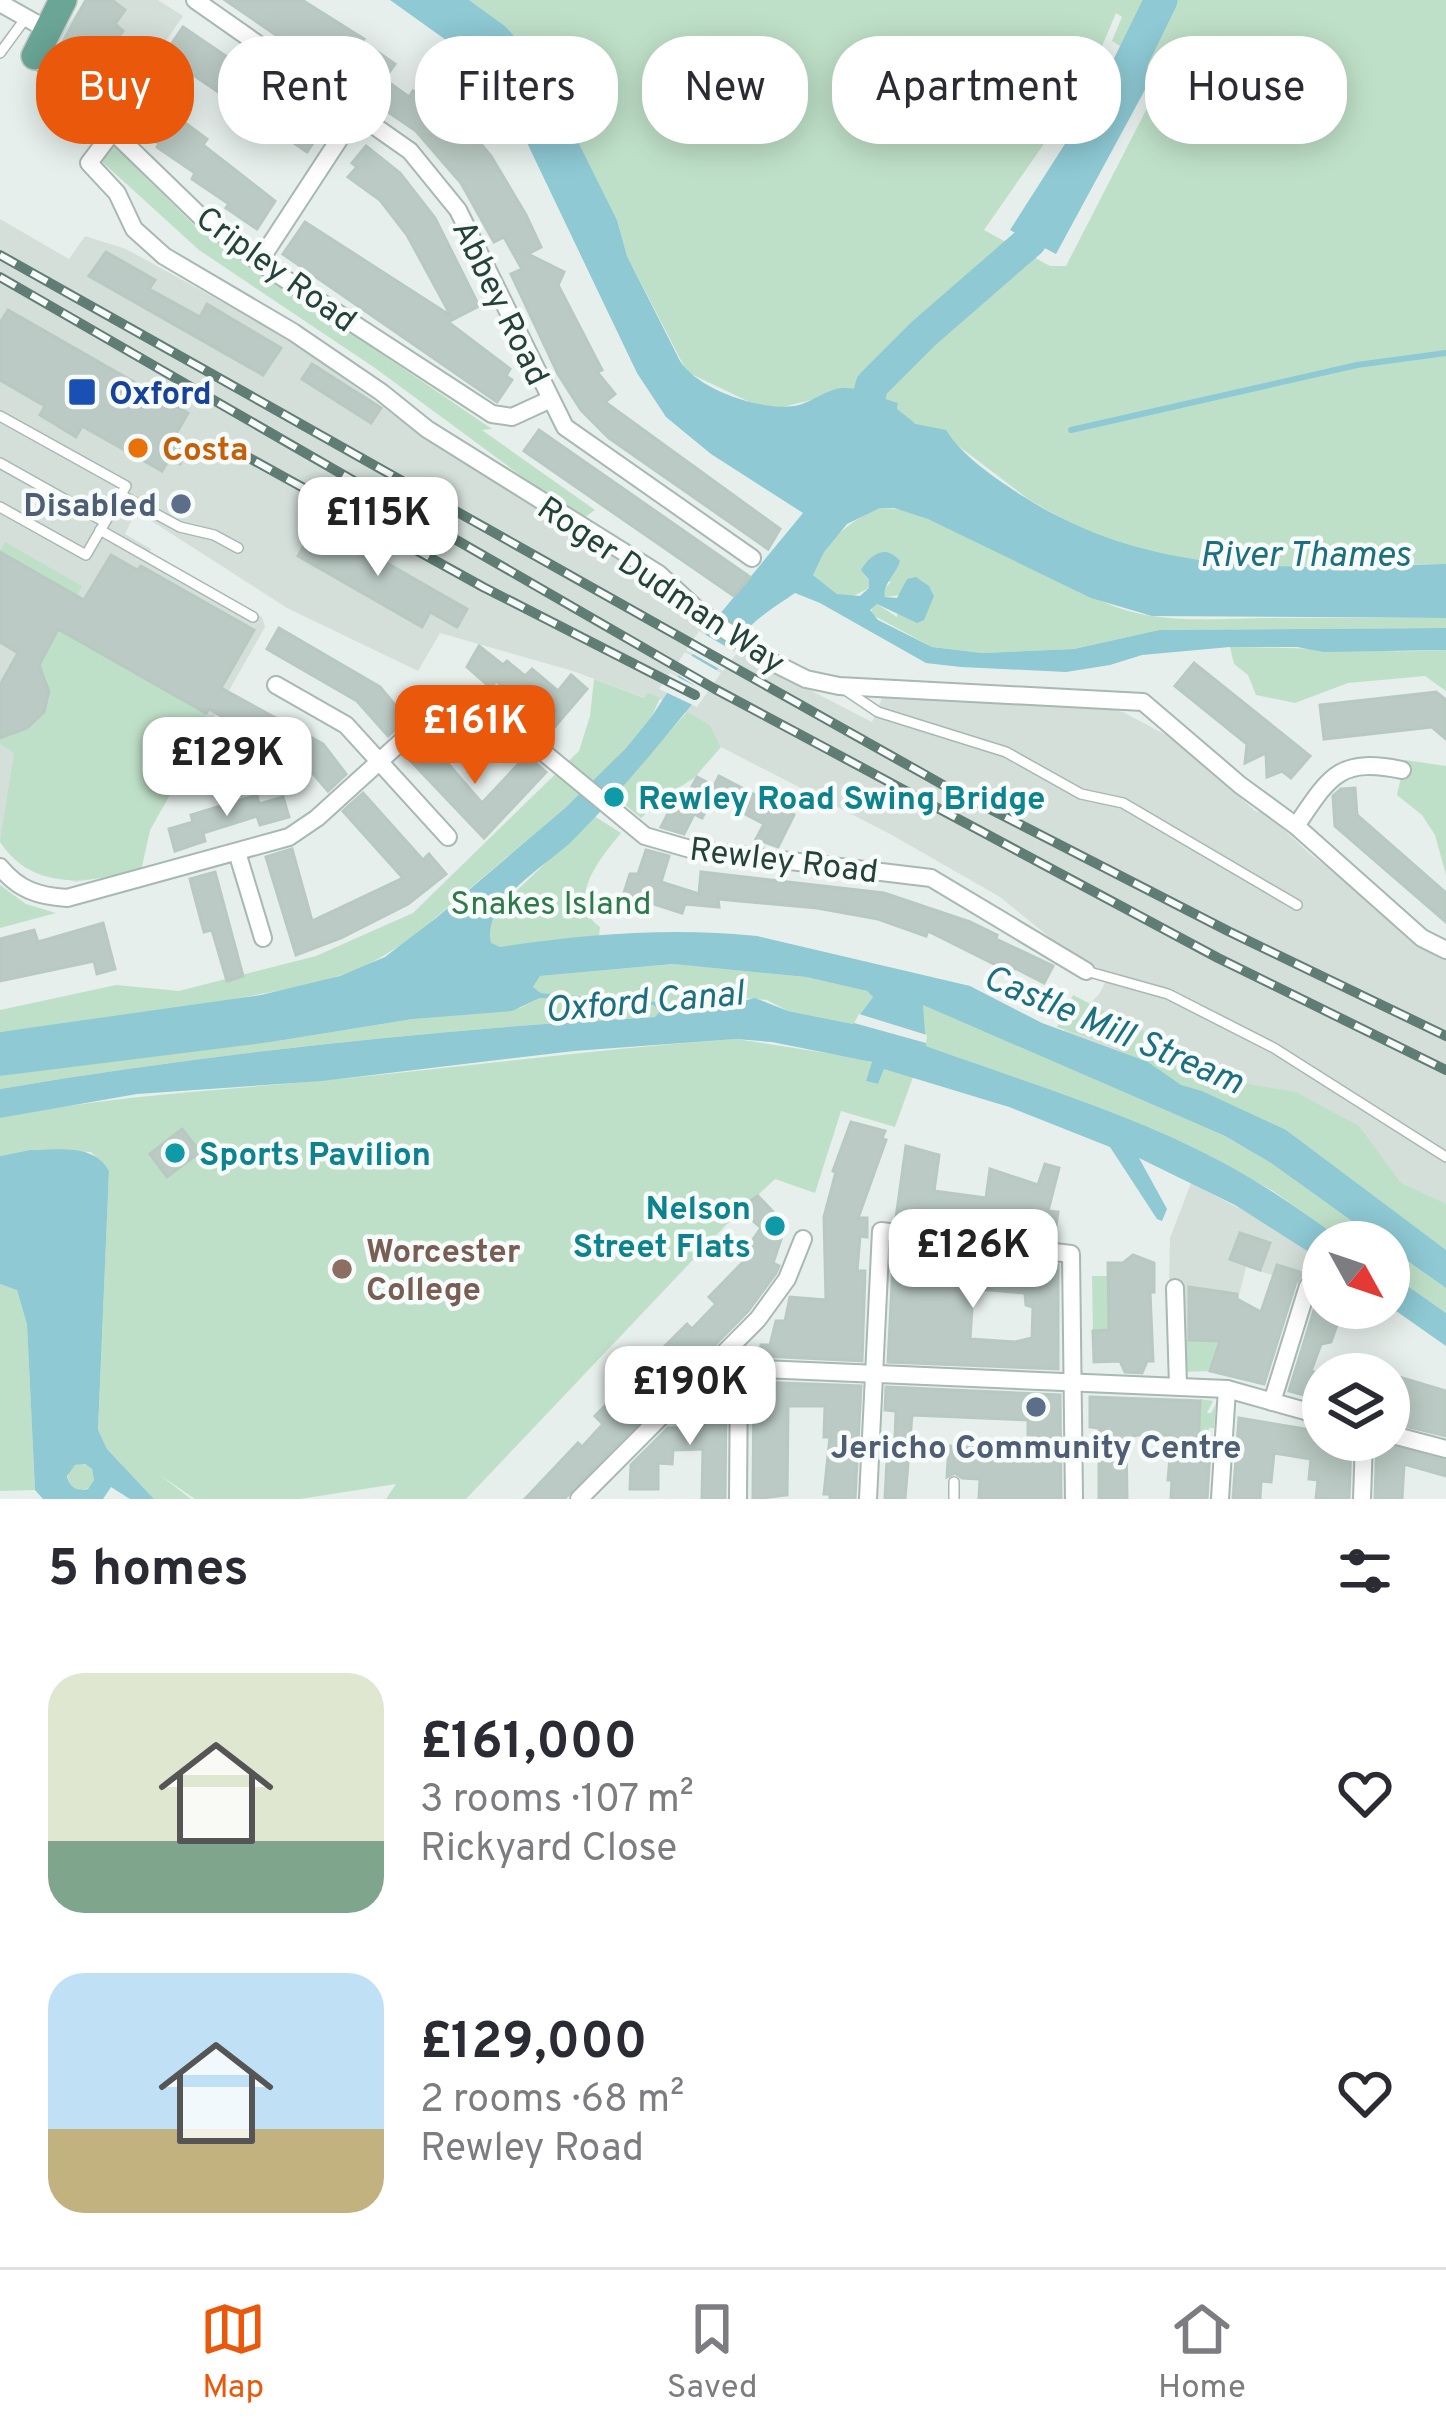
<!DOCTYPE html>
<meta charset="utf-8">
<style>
body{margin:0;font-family:Overpass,sans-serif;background:#f2f2f3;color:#2b2b33;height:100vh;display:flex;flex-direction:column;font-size:45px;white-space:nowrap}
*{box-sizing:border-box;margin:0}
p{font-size:39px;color:#7c7c81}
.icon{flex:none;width:66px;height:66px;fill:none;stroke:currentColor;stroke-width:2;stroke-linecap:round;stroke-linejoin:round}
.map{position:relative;height:1499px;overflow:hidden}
.panel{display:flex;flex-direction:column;background:#fff;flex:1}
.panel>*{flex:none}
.banner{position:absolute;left:36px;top:36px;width:1374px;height:108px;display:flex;gap:24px}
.needle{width:78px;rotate:130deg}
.tools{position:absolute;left:1302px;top:1221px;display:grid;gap:24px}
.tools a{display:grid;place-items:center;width:108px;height:108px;border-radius:50%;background:#fff;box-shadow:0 6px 30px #0003;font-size:60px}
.price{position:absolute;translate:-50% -102px;padding:0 27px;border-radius:24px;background:#fff;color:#222;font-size:39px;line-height:78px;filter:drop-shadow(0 3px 6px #0008)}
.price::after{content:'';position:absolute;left:50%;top:72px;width:36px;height:27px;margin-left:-18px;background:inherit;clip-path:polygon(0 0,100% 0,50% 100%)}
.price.current{background:#ea580c;color:#fff}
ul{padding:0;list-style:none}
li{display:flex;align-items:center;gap:36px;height:300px;padding:0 48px}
li span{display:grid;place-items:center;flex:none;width:336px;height:240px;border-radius:36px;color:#555}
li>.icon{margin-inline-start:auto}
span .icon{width:144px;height:144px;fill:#fffc;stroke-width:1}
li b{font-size:51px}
h2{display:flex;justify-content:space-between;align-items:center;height:144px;padding:0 48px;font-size:51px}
.tag{padding:0 42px;border-radius:48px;background:#fff;box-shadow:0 6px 30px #0003;font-size:42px;line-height:108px}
.tag.current{background:#ea580c;color:#fff}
.menu{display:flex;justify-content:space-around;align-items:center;height:168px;border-top:3px solid #e1e1e2;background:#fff;font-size:33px;color:#7c7c81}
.menu a{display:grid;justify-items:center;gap:6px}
.menu .current{color:#ea580c}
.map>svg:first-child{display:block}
.built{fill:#d4dfda}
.green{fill:#bfe0c8;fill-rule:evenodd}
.water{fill:#8ec9d4;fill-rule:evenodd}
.pier{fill:#e6efeb}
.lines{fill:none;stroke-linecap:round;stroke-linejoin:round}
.stream{stroke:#8ec9d4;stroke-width:6}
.river{stroke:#8ec9d4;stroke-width:33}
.building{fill:#bbcac4;stroke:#b8c9c2;stroke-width:3;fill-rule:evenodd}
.lane-casing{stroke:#a8b8b2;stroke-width:12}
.street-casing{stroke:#a8b8b2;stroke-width:20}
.primary-casing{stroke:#c2cac8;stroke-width:30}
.lane{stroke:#fff;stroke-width:9}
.street{stroke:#fff;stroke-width:16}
.primary{stroke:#6aa596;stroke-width:27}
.rail-casing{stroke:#5f7d75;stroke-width:10}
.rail{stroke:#f7fbf9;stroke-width:6;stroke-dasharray:18;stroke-linecap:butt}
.transit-dot{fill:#1a4fb4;stroke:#f7fbf9;stroke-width:4.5}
.food-dot{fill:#e8710a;stroke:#f7fbf9;stroke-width:4.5}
.service-dot{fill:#5c6f8a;stroke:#f7fbf9;stroke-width:4.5}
.culture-dot{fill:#0f9aa8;stroke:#f7fbf9;stroke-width:4.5}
.education-dot{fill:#8d6e63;stroke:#f7fbf9;stroke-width:4.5}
.labels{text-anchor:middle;stroke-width:9;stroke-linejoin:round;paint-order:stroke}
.street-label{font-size:33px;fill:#24423a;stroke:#f7fbf9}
.transit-label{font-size:33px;font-weight:bold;fill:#164399;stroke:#f7fbf9;text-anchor:start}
.food-label{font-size:33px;font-weight:bold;fill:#c56008;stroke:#f7fbf9;text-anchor:start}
.service-label{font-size:33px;font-weight:bold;fill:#4e5e75;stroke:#f7fbf9;text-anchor:end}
.culture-label{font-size:33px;font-weight:bold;fill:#0d838f;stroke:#f7fbf9;text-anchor:start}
.park-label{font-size:33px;fill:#2d7a4b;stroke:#f7fbf9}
.education-label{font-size:33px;font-weight:bold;fill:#785e54;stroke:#f7fbf9;text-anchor:start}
.water-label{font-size:36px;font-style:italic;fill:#1c6f80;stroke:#f7fbf9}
</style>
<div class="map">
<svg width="1446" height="1499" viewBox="0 0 1446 1499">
<rect width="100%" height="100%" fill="#e6efeb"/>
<g class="built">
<path d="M85,0H158L183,16L116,113L51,50Z"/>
<path d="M0,219L69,259L85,236L126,249L288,338L406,424L602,543L740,654L872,722L884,694L1090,705L1123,712L1181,743L1255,811L1266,813L1310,854L1446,956V1250L1061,1034L1100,993L1109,974L1064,949L1000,897L890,834L721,747L710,725L648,693L645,698L573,671L440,633L418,671L287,608L136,511L125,534L151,549L149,555L262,617L265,627L150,830L141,870L76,882L26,868L0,842Z"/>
<path d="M1191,1183L1269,1224L1323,1261V1291L1246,1267L1235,1311L1220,1341L1177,1340L1169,1284L1170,1238Z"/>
</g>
<g class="green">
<path d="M469,0H1446V564H1319L1283,569L1201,563L1116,543L1086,532L1028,499L952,441L909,420L897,409L898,404L815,399L775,409L760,407L687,372L627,256L617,220L539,63L505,26ZM1116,13L1122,17L1112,41L1145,62L1159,85L1066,266H1050L984,230L1087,82Z"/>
<path d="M114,146L197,228L492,429L482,430L595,510L581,520L375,368L199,250L99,159Z"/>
<path d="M880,508C941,506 1059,589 1125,610C1169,623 1216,619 1262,618C1323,618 1385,618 1446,618V628L1159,630L1074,649L982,653L932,647L871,614L872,605L877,604L897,617L900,595L885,597L882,591L891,582L864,575L869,580V588L851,597L837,594L813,575C822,543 850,520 880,508Z"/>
<path d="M5,542L82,586L77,596L0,552Z"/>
<path d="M59,629L206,713L202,720L209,725L150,830L141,870C90,882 34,893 0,842L14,753L0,744V731C40,726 66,703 38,663Z"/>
<path d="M1230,647C1302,647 1373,654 1446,650V691L1425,676L1348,683L1295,703L1256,695L1248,675L1234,664Z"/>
<path d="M594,679L644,698L648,693L660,698L652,716L626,748L565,808L408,941L361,969L309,985L181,1009L0,1032V1010L116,985L179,991L316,956L413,913L579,751L590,716Z"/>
<path d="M687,712L710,725L721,747L694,778L666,796L641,818L613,795Z"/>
<path d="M1405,760L1446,766V875L1435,835L1422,815L1397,795Z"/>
<path d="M594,816L621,833C601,857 564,901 600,927L599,936L500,947L491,944L488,931L497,910Z"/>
<path d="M0,885L26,904L56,913L0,928Z"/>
<path d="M674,964L806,977L867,991L873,997L853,1024L788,1011L767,1000L743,998L723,1006L698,1005L541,993L533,987L540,976Z"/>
<path d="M1073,995L1247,1084L1296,1092L1359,1126L1401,1183L1446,1204V1250L1286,1130L1202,1091L1181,1085L1110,1045L1057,1027Z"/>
<path d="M540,998L653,1005L660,1011L655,1017C437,1029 215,1053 0,1089V1076L21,1073L271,1042L413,1019L520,1008Z"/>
<path d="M922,1004L1225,1136L1271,1163L1381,1242H1345L1273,1191L1216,1159L1162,1134L926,1046Z"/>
<path d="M736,1039L858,1058L873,1063L866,1081L878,1084L884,1068L913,1077L895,1127L841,1111L815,1193L775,1179L727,1224L466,1499H386L396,1484L300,1499H195L160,1475L191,1499H154L107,1449L98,1431L109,1171L91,1152L30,1150L0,1156V1118C105,1096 211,1091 318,1081C457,1068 596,1049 736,1039Z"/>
<path d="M1389,1248L1446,1288V1313L1389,1273Z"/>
<path d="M1092,1276H1108L1109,1330L1093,1331Z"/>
<path d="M0,1284L17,1289L27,1323L35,1490L0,1491Z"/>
<path d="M1185,1340L1220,1341L1210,1371L1184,1372Z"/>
<path d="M1200,1399L1213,1401L1207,1413H1211L1216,1404L1214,1428H1209L1208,1443L1213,1448L1198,1446Z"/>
<circle cx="81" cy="1477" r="13"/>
</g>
<g class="water">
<path d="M390,0H469L505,26L539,63L617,220L627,256L680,361C699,391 766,413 799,405C813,401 830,388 843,388C860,387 882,399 898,403L897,409L916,424L946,430C963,457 994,477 1021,495C1156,582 1294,567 1446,564V618L1152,616L1091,598L928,519L894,508H880L847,524L824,552L813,575L837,594L860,596L869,588V580L861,570C870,555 885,543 900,561C897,573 881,586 885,597L897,598L907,579L916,577L929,586L934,596L924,620L917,623L877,604L870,610L878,620L932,647L982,653L1074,649L1159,630L1443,628H1446V650L1324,652L1297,647H1230L1142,655L1110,665L1066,672L961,667L926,663L820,603L795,593C782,602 769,610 757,620C729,645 713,680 689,708C653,752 614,799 573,840C547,866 481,901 491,943L500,947C584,934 672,927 757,936L970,986L1042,1023L1148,1062L1181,1085L1202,1091L1286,1130L1446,1250V1288L1389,1248V1242H1381L1271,1163L1225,1136L923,1005L926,1046C1024,1082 1128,1112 1220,1161C1264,1184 1305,1213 1345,1242H1323V1261L1235,1205L1139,1158L1167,1209L1162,1221L1157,1219L1110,1147L1009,1107L884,1069L878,1084L866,1081L872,1062L772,1042L736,1039L574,1051L322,1081L137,1094L0,1118V1089C215,1053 437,1029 655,1017L660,1011L653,1005L540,998L512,1011L413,1019L271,1042L0,1076V1032L261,995L340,976L385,957L436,918L565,808L626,748L652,716L715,620L803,513L711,454L666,417L637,373L508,103L460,50ZM673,964L806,977L867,991L873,997L853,1024L788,1011L755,998L723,1006L698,1005L541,993L533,987L540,976Z"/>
<path d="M1125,50L1145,62L1153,75L1056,254L1010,230Z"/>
<path d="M30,1150C58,1150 94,1143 109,1171L98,1430L107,1449L154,1499H130L111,1487L103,1499H43L35,1490L27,1324L17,1290L0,1284V1156ZM85,1464L92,1469L94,1480L88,1489C77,1492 69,1487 67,1476L75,1465Z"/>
<path d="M1389,1273L1446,1313V1346L1389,1306Z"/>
</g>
<g class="pier">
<path d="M699,631L737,653L723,671L686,650Z"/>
<path d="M685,652L721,673L697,707L659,689L670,673L697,687L672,671Z"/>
<path d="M859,1014L927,1035L926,1043L854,1023Z"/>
</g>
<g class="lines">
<path class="stream" d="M1071,430L1357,365L1446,353"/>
<g class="river">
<path d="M1114,96L1161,0"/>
<path d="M859,434L872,385L923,334L1030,241L1052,203"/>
</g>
</g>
<g class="building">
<path d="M86,0H112L125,10L115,24L123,31L109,50L97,41L81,62L60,47Z"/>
<path d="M225,0H302L364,39L362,41L395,64L384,79L409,97L413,91L476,138L491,156L526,215L541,247L528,254L564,272L558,285L602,370L597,372L615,394L605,402L780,529L768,549L609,438L581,410L558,374L511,274L522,269L504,237L494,242L461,183L416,131Z"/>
<path d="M183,27L326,124L307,152L164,55Z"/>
<path d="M126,79L207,139L203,145L275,201L257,229L226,208L229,204L192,179L195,173L157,147L159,144L108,104Z"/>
<path d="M366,146L400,173L435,218L479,306L448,322L510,369L506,376L512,380L497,402L283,254L305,222L451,316L407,235L380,200L348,177L357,167L352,163Z"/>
<path d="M106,252L155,280L149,289L200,317L207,304L281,348L263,375L89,276Z"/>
<path d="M8,310L188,413L172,441L188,450L180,464L170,458L162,471L82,426L76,437L40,415L45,406L0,380V323Z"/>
<path d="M312,364L381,408L371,423L302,379Z"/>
<path d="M539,430L750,577L734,596L524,451Z"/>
<path d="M317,523L467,609L457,627L430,612L422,627L298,556Z"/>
<path d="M0,552L84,600L111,555L137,570L141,566L254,630L221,688L323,744L346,774L328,791L303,762L209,709L206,713L58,629L39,665L49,691L44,712L27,728L0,738V685L18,653L0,642Z"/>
<path d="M279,628L380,687L404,716L403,723L388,736L357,701L267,649Z"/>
<path d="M479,646L503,665L507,661L525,676L532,669L558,691L571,675L587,689L546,737L530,724L537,715L496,681L491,688L467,667Z"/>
<path d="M1194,663L1310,756L1291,778L1282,771L1267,777L1266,753L1245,763L1247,744L1175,686Z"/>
<path d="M1436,692L1446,700V739L1432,727L1324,739L1320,705Z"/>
<path d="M425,737L482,803L527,755L546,772L484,838L405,755Z"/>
<path d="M719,776L794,815L778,847L756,839L764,824L713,797L702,818L694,814L684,834L661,827L678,794L686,798L697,777L714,786Z"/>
<path d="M1355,788L1357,815L1446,893V922L1335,826L1333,796L1341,789Z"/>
<path d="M363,793L423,860L429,854L446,874L408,904L341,938L296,955L266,857L292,849L312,921L403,878L343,811Z"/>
<path d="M257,795L259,804L283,797L289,817L260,825L257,816L203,833L205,841L175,851L169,829L193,822L191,815Z"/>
<path d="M646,850L669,856L661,882L699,894L701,872L884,893L970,922L997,935L996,939L1053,966L1044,983L1015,968L1012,973L928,931L926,936L878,919L817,908L718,899L719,907L685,904L682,913L651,903L649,912L621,902L630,874H638Z"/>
<path d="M215,872L243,976L227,981L212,930L204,932L190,879Z"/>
<path d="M103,923L115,969L97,974L94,961L0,981V939L34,930L38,942Z"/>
<path d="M851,1122L885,1131L882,1138L886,1140L858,1218H867V1237L860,1236L857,1271H865L862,1361L760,1356L761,1345H770L776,1321H785L790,1297L826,1300L824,1217L836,1172L833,1171Z"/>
<path d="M182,1129L200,1152L167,1177L150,1154Z"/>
<path d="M906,1146L939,1155L934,1191L986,1198L990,1169L1038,1185L1045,1164L1059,1168L1048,1211L1058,1212L1054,1239L896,1218Z"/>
<path d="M758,1196L777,1216L772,1220L785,1227L773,1263L779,1266L776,1273L748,1311L564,1499H525L578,1443L582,1447L603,1424L595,1416L687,1324L692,1329L716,1304L709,1297L746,1259L742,1255L761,1228L739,1208Z"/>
<path d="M1240,1233L1270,1243L1260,1270L1230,1259Z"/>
<path d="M894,1246L912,1248L911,1252L943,1255L944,1251L1058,1265V1369L888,1362ZM979,1289L1025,1293L1026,1305L1033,1307L1032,1338L1015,1342L970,1339L973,1293L979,1294Z"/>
<path d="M1133,1255L1154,1263V1292H1150L1153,1361H1147L1142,1373L1125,1372L1120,1361L1094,1362L1093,1331L1109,1330L1108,1263H1123Z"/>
<path d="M1277,1265L1303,1273L1296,1282L1264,1384L1210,1371L1220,1341L1189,1340V1287L1237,1294V1299L1261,1312Z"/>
<path d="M1320,1291L1323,1308H1343L1331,1342L1321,1344L1311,1371L1319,1374L1316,1383L1323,1385V1400L1289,1391Z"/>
<path d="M1389,1374L1446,1391V1436L1389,1422Z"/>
<path d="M758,1382L861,1386L855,1499H830V1494H824L830,1437H824L825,1406H788L787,1495L753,1499L754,1384Z"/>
<path d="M886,1387L1060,1395L1061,1499H979L980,1479L962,1478L955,1473L947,1477L949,1446L1028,1451V1420L912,1415L905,1499H885L888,1440H895L896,1411L885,1410Z"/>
<path d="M1090,1397L1200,1401L1198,1450L1210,1451L1207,1499H1171L1172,1480H1168L1172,1435H1137L1126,1438L1127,1499H1099V1428L1090,1427Z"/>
<path d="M697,1398L726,1399L725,1499H702L703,1449L673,1450L672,1464L658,1463V1489H630L631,1465L668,1428H684L685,1411Z"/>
<path d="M1239,1418L1323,1432V1440H1351L1349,1499H1316L1318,1480L1309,1479L1311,1459L1274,1453L1271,1482L1261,1481L1260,1499H1233Z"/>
<path d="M1377,1441L1446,1461V1476L1404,1464L1402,1499H1375Z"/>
</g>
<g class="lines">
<g class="lane-casing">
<g id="lane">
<path d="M0,53L25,19"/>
<path d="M0,416L126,486L86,555L0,507"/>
<path d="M0,463L105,522"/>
<path d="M121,495L180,527L214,535L238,548"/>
<path d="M100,530L253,617"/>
<path d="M844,689L878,712L1006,752L1081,794L1123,803L1297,905"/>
<path d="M1086,971L1168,994L1274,1048L1446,1157"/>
<path d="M954,1499V1482"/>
</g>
</g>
<g class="street-casing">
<g id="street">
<path d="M195,0L410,151L458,210L565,427L752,558"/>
<path d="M0,3L48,30"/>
<path d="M35,56L200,216L259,262L492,414L512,417L549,400"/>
<path d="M114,130L89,163L117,193L134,229L164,256L293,332L381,392L427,429L659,574L699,611L764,658L806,679L839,686L1143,702L1240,785L1296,826L1422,938L1446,950"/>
<path d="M259,262L357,112"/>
<path d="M276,685L346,725L448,837"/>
<path d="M1296,826C1330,776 1339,757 1402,770"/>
<path d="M237,852L263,938"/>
<path d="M0,867C19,890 38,896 67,898L289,837L317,818L446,701L462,697L480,700L645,836L690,849L931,878L1086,971"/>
<path d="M1175,1288L1178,1386"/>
<path d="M720,1358L739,1368L1227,1389L1323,1416"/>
<path d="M1272,1402L1308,1286"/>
<path d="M1389,1434L1446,1449"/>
<path d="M579,1499L758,1319L787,1279L803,1239"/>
<path d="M738,1499L739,1368"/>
<path d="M868,1499L881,1231L1071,1254L1074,1499"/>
<path d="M1220,1499L1227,1389"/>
<path d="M1362,1499L1364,1440"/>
</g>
</g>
<g class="primary-casing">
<path id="primary" d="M35,56L63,0"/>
</g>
<use href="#lane" class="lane"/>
<use href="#street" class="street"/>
<use href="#primary" class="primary"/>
<g class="rail-casing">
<g id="rail">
<path d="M0,255L945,786L1228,931L1446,1036"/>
<path d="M0,277L715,689L1218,958L1446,1070"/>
<path d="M224,444L483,587L695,695"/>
</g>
</g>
<use href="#rail" class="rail"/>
</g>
<rect class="transit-dot" x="67" y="377" width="30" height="30" rx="6"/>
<circle class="food-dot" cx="138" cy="448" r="12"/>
<g class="service-dot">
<circle cx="181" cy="504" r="12"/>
<circle cx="1036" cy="1407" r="12"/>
</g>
<g class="culture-dot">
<circle cx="614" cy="797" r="12"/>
<circle cx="175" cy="1153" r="12"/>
<circle cx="775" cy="1226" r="12"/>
</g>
<circle class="education-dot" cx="342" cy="1269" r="12"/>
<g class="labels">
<g class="street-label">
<text transform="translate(277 268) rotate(36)" y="12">Cripley Road</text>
<text transform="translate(502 302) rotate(64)" y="12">Abbey Road</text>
<text transform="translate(662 584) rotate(34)" y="12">Roger Dudman Way</text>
<text transform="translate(784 859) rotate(7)" y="12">Rewley Road</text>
</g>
<g class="transit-label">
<text x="109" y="404">Oxford</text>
</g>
<g class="food-label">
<text x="162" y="460">Costa</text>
</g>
<g class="service-label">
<text x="157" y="516">Disabled</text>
<text x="1036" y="1458" text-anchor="middle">Jericho Community Centre</text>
</g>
<g class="culture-label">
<text x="638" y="809">Rewley Road Swing Bridge</text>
<text x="199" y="1165">Sports Pavilion</text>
<text x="751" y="1219" text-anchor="end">Nelson<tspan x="751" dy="38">Street Flats</tspan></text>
</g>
<g class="park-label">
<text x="551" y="914">Snakes Island</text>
</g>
<g class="education-label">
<text x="366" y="1262">Worcester<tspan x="366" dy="38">College</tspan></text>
</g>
<g class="water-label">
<text x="1305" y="566">River Thames</text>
<text transform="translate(644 1000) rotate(-5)" y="13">Oxford Canal</text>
<text transform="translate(1114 1028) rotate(23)" y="13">Castle Mill Stream</text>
</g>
</g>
</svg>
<div class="tools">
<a><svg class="needle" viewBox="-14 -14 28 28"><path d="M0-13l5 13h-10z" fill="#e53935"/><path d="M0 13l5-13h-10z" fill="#7c7c81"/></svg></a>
<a><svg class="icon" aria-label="layers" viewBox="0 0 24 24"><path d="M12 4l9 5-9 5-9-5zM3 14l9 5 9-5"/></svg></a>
</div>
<b class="price" style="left:378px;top:579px">£115K</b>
<b class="price current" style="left:475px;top:787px">£161K</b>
<b class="price" style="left:227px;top:819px">£129K</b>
<b class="price" style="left:973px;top:1311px">£126K</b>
<b class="price" style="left:690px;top:1448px">£190K</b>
<div class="banner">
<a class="tag current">Buy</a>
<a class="tag">Rent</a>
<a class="tag">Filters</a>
<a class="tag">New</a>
<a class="tag">Apartment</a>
<a class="tag">House</a>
</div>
</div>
<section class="panel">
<h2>5 homes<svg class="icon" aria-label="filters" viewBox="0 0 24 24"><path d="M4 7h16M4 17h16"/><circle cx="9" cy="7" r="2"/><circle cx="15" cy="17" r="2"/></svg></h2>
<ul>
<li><span style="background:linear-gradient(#dfe7d0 70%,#7fa58c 0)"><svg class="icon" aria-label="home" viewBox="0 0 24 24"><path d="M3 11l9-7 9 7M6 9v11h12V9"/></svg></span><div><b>£161,000</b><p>3 rooms · 107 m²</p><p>Rickyard Close</p></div><svg class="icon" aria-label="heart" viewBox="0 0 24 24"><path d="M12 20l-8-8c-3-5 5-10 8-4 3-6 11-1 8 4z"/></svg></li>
<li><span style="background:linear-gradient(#bfe0f5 65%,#c2b280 0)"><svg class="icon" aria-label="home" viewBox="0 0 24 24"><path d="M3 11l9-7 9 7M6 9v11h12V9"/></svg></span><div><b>£129,000</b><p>2 rooms · 68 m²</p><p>Rewley Road</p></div><svg class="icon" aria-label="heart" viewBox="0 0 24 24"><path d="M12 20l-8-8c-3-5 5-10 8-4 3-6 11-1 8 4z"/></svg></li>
</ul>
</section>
<nav class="menu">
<a class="current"><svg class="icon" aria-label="map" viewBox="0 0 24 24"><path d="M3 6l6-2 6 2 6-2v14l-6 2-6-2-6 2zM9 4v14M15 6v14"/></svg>Map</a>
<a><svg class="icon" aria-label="saved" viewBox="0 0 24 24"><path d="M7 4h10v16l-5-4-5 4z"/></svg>Saved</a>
<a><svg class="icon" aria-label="home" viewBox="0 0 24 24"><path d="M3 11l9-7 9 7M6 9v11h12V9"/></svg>Home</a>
</nav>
